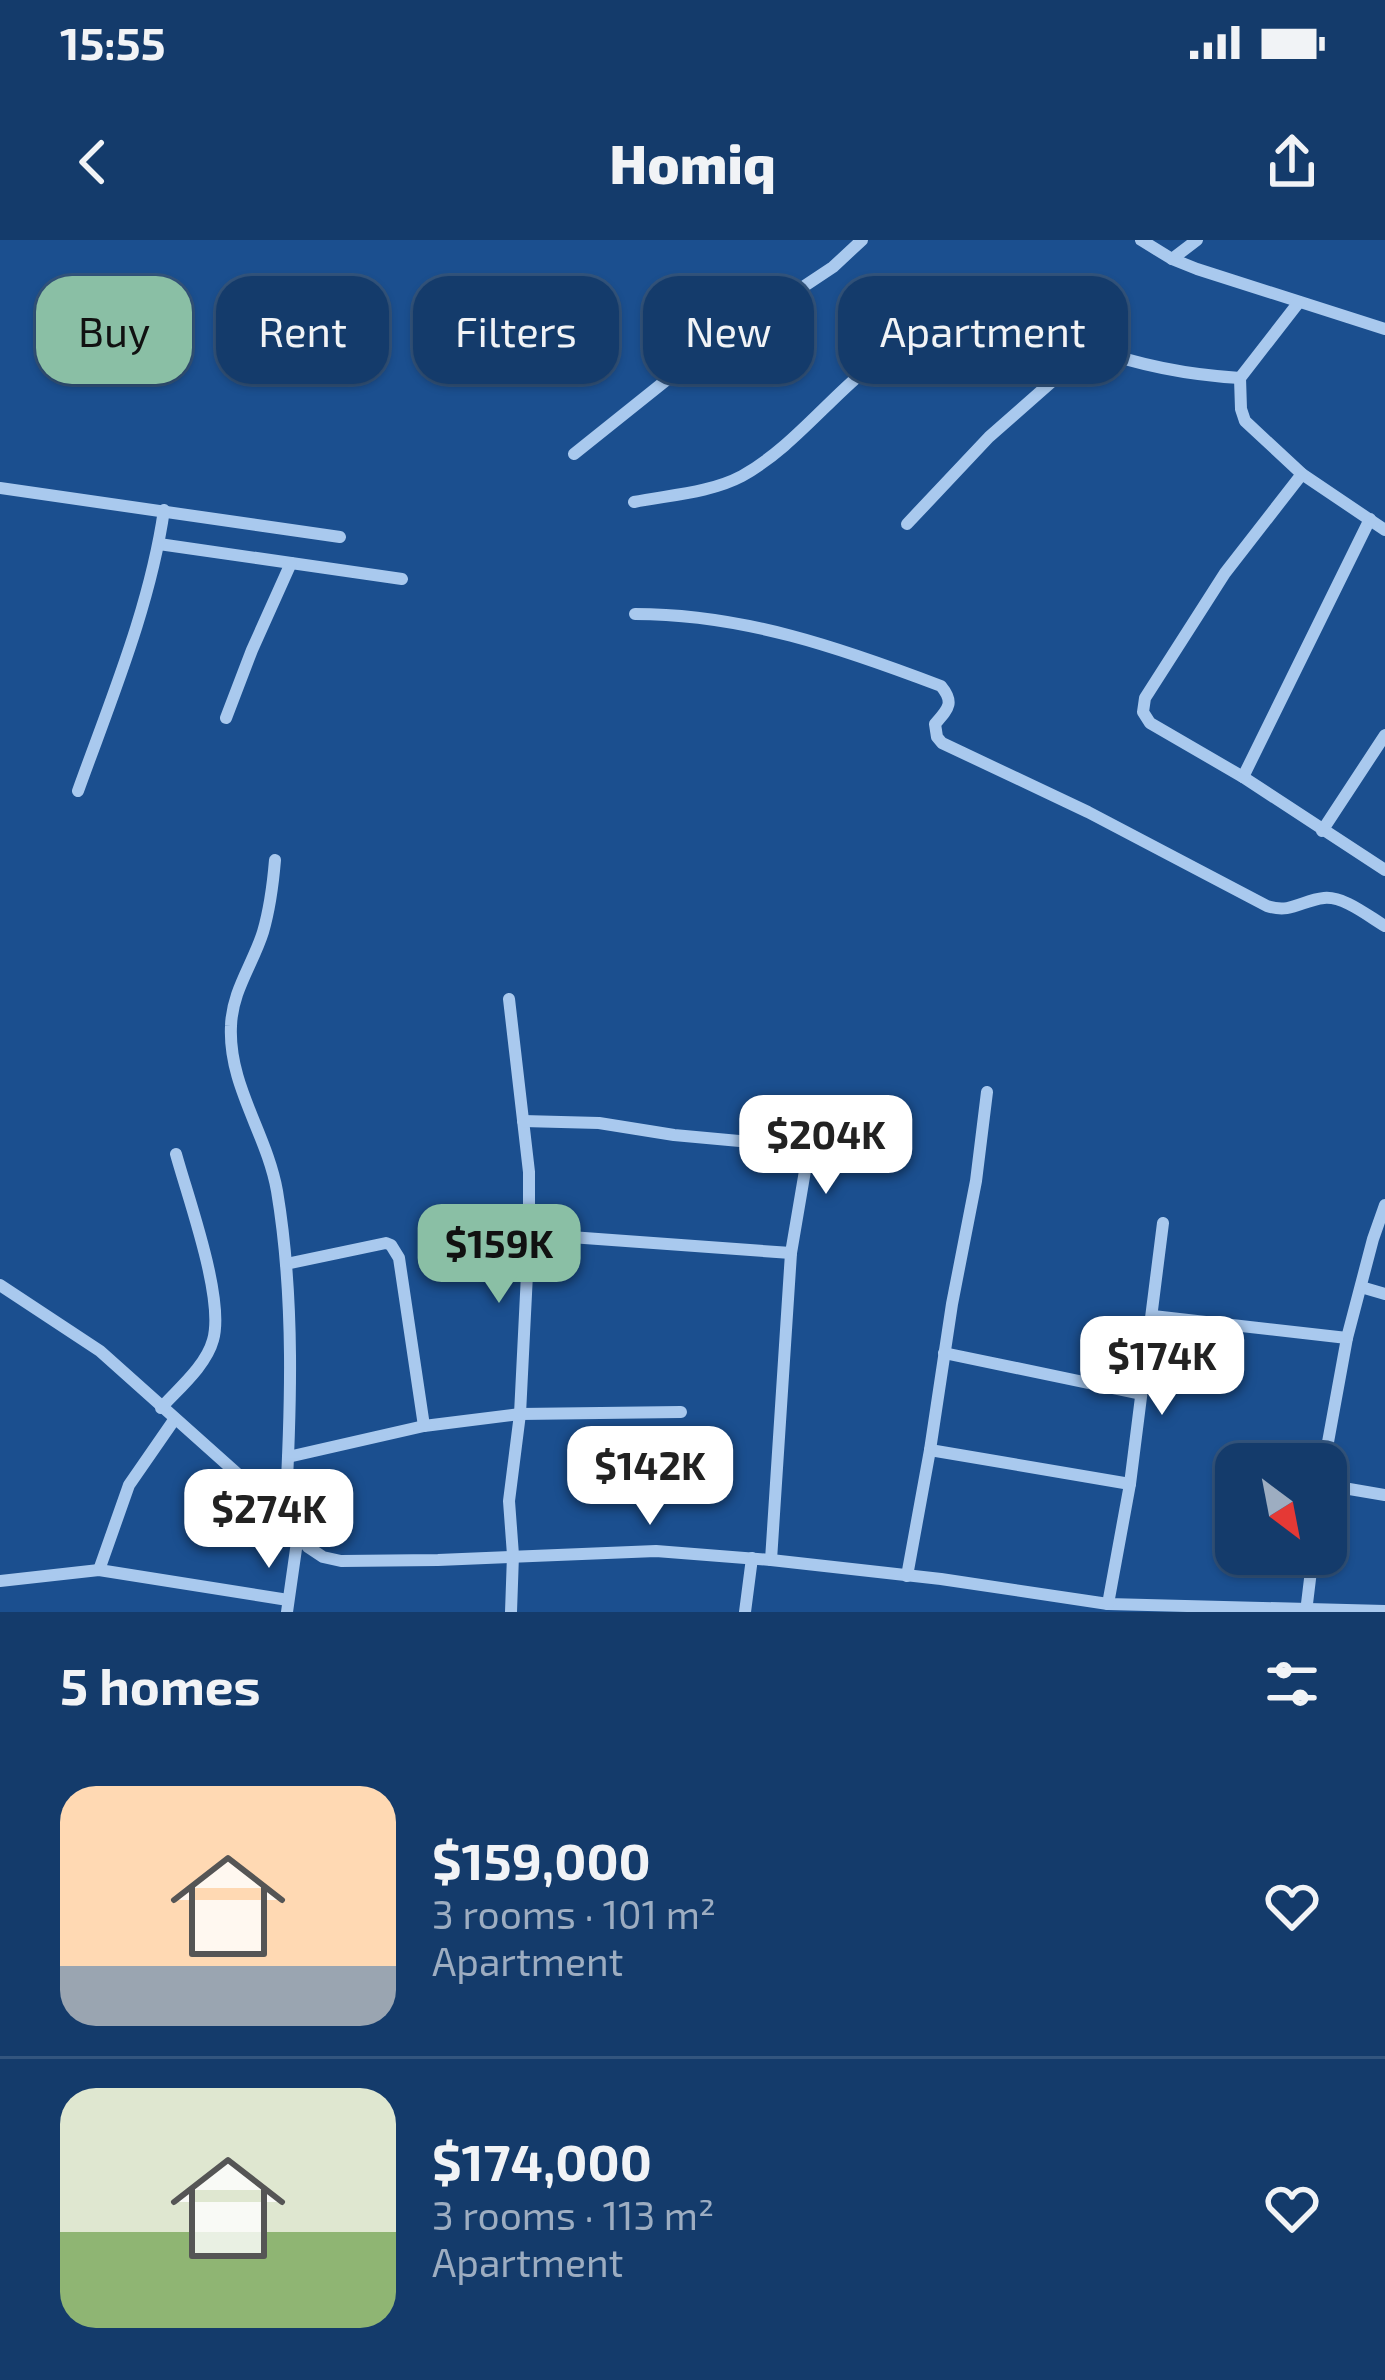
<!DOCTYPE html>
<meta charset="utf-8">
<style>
body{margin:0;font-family:"Exo 2",sans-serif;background:#214673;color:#f1f3f6;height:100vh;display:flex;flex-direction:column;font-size:45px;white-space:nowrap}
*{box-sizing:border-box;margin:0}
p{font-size:39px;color:#9dadc1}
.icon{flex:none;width:66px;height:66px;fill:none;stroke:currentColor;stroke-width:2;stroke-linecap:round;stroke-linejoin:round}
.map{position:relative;height:1372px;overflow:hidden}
.sheet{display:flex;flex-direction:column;background:#143b6b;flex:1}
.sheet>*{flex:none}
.top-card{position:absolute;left:36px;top:36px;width:1314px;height:108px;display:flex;gap:24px}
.needle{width:78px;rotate:148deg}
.tools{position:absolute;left:1215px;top:1203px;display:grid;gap:24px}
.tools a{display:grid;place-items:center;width:132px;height:132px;border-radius:24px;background:#143b6b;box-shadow:0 3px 9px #0004,0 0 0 3px #33557e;font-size:60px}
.price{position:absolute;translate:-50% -102px;padding:0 27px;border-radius:24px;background:#fff;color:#222;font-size:39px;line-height:78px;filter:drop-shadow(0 3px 6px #0008)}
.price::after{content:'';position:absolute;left:50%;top:72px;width:36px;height:27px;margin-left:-18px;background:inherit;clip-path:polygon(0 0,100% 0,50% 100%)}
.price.current{background:#8abfa5;color:#111}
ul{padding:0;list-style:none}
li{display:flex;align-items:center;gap:36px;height:300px;padding:0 60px}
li+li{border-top:3px solid #33557e}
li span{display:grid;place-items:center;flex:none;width:336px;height:240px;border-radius:36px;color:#555}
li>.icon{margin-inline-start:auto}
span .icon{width:144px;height:144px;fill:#fffc;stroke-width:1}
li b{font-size:51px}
h2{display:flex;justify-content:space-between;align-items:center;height:144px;padding:0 60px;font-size:51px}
.pill{padding:0 42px;border-radius:36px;background:#143b6b;box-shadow:0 3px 9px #0004,0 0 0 3px #33557e;font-size:42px;line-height:108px}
.pill.current{background:#8abfa5;color:#111}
.status{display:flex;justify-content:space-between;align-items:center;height:84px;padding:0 60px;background:#143b6b;direction:ltr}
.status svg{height:33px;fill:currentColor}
header{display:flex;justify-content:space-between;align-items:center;height:156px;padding:0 60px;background:#143b6b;font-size:54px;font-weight:800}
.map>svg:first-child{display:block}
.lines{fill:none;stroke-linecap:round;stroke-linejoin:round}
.street{stroke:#a9c9ee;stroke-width:12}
</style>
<div class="status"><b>15:55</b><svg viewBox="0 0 49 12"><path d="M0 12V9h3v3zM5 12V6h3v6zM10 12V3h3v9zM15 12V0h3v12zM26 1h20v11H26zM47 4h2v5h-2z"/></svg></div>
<header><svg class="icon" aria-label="back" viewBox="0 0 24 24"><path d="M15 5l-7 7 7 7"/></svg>Homiq<svg class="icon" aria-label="share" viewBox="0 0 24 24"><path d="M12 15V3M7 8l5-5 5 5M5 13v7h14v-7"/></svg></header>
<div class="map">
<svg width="1385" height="1372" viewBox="0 0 1385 1372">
<rect width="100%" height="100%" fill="#1b4f8f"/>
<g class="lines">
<g class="street">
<path d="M1141,0L1172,19L1197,29L1385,89"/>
<path d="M1172,19L1197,0"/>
<path d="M1299,62L1240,138L1241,169L1245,181L1302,234L1385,290"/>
<path d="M574,214L684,126L833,27L862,0"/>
<path d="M1302,234L1225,333L1145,458L1143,472L1150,483L1243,537L1385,630"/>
<path d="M0,248L340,297"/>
<path d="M634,262C669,255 710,253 742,236C785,212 818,172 854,140C894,106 976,86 1028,83C1054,81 1072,101 1095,109C1141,126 1191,135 1240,138"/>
<path d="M907,284L989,197L1090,108"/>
<path d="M159,304L402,339"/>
<path d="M635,374C743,374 841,408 941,446C955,463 948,469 935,484L937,497L942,503L1088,572L1267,666C1292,674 1302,660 1324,658C1344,656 1368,676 1385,686"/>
<path d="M226,478L252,410L291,323"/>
<path d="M1243,537L1370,279"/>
<path d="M78,551C111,459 150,367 164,270"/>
<path d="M1322,591L1385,495"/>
<path d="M275,620C273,644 270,668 263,692C253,724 232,751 231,786C228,845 267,894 277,951C295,1059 291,1171 285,1279"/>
<path d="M509,759L529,932V994L520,1174L509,1261L513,1315L511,1372"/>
<path d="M523,881L599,883L674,895L783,905L798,909L807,919L791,1013L771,1320"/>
<path d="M529,994L791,1013"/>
<path d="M286,1024L386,1003L391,1005L399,1018L424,1186"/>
<path d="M0,1045L100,1111L241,1237L285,1279L308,1307L323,1317L341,1321L438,1320L656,1311L771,1320L941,1339L1108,1364L1385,1371"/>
<path d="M1361,1047L1385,1054"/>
<path d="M1153,1076L1347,1098"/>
<path d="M944,1113L1141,1154"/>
<path d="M161,1168C178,1149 206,1126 213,1100C225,1059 188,958 176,914"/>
<path d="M930,1210L1130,1244"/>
<path d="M288,1217L424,1186L520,1174L681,1172"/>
<path d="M1324,1224L1347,1098L1373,999L1385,965"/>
<path d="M1326,1245L1385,1255"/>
<path d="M99,1330L129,1245L174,1180"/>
<path d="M907,1336L930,1210L952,1064L976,941L987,852"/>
<path d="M0,1341L99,1330L288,1360"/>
<path d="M1108,1364L1130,1244L1163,983"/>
<path d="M287,1372L298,1295"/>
<path d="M745,1372L752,1318"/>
<path d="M1306,1372L1313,1314"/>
</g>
</g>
</svg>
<div class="tools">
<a><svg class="needle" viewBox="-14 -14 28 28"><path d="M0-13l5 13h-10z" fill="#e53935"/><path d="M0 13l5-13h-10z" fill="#9dadc1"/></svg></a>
</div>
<b class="price" style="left:826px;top:957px">$204K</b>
<b class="price current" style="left:499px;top:1066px">$159K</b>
<b class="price" style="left:1162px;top:1178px">$174K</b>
<b class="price" style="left:650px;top:1288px">$142K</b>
<b class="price" style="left:269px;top:1331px">$274K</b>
<div class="top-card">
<a class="pill current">Buy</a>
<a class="pill">Rent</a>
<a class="pill">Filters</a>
<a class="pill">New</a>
<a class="pill">Apartment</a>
</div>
</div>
<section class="sheet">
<h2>5 homes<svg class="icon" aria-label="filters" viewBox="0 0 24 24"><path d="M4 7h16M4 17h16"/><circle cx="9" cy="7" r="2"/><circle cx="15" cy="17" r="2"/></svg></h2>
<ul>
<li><span style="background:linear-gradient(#ffd9b3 75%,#9aa5b1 0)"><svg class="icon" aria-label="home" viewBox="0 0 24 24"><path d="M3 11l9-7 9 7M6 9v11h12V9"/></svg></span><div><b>$159,000</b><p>3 rooms · 101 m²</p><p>Apartment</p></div><svg class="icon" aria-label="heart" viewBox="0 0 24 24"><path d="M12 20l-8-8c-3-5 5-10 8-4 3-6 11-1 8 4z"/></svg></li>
<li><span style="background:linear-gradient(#dfe7d0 60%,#8fb573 0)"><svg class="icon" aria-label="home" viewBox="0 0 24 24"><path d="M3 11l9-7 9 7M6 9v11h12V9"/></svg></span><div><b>$174,000</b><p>3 rooms · 113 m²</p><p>Apartment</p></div><svg class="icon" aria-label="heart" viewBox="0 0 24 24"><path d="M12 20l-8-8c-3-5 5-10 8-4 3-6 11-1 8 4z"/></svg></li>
</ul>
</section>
